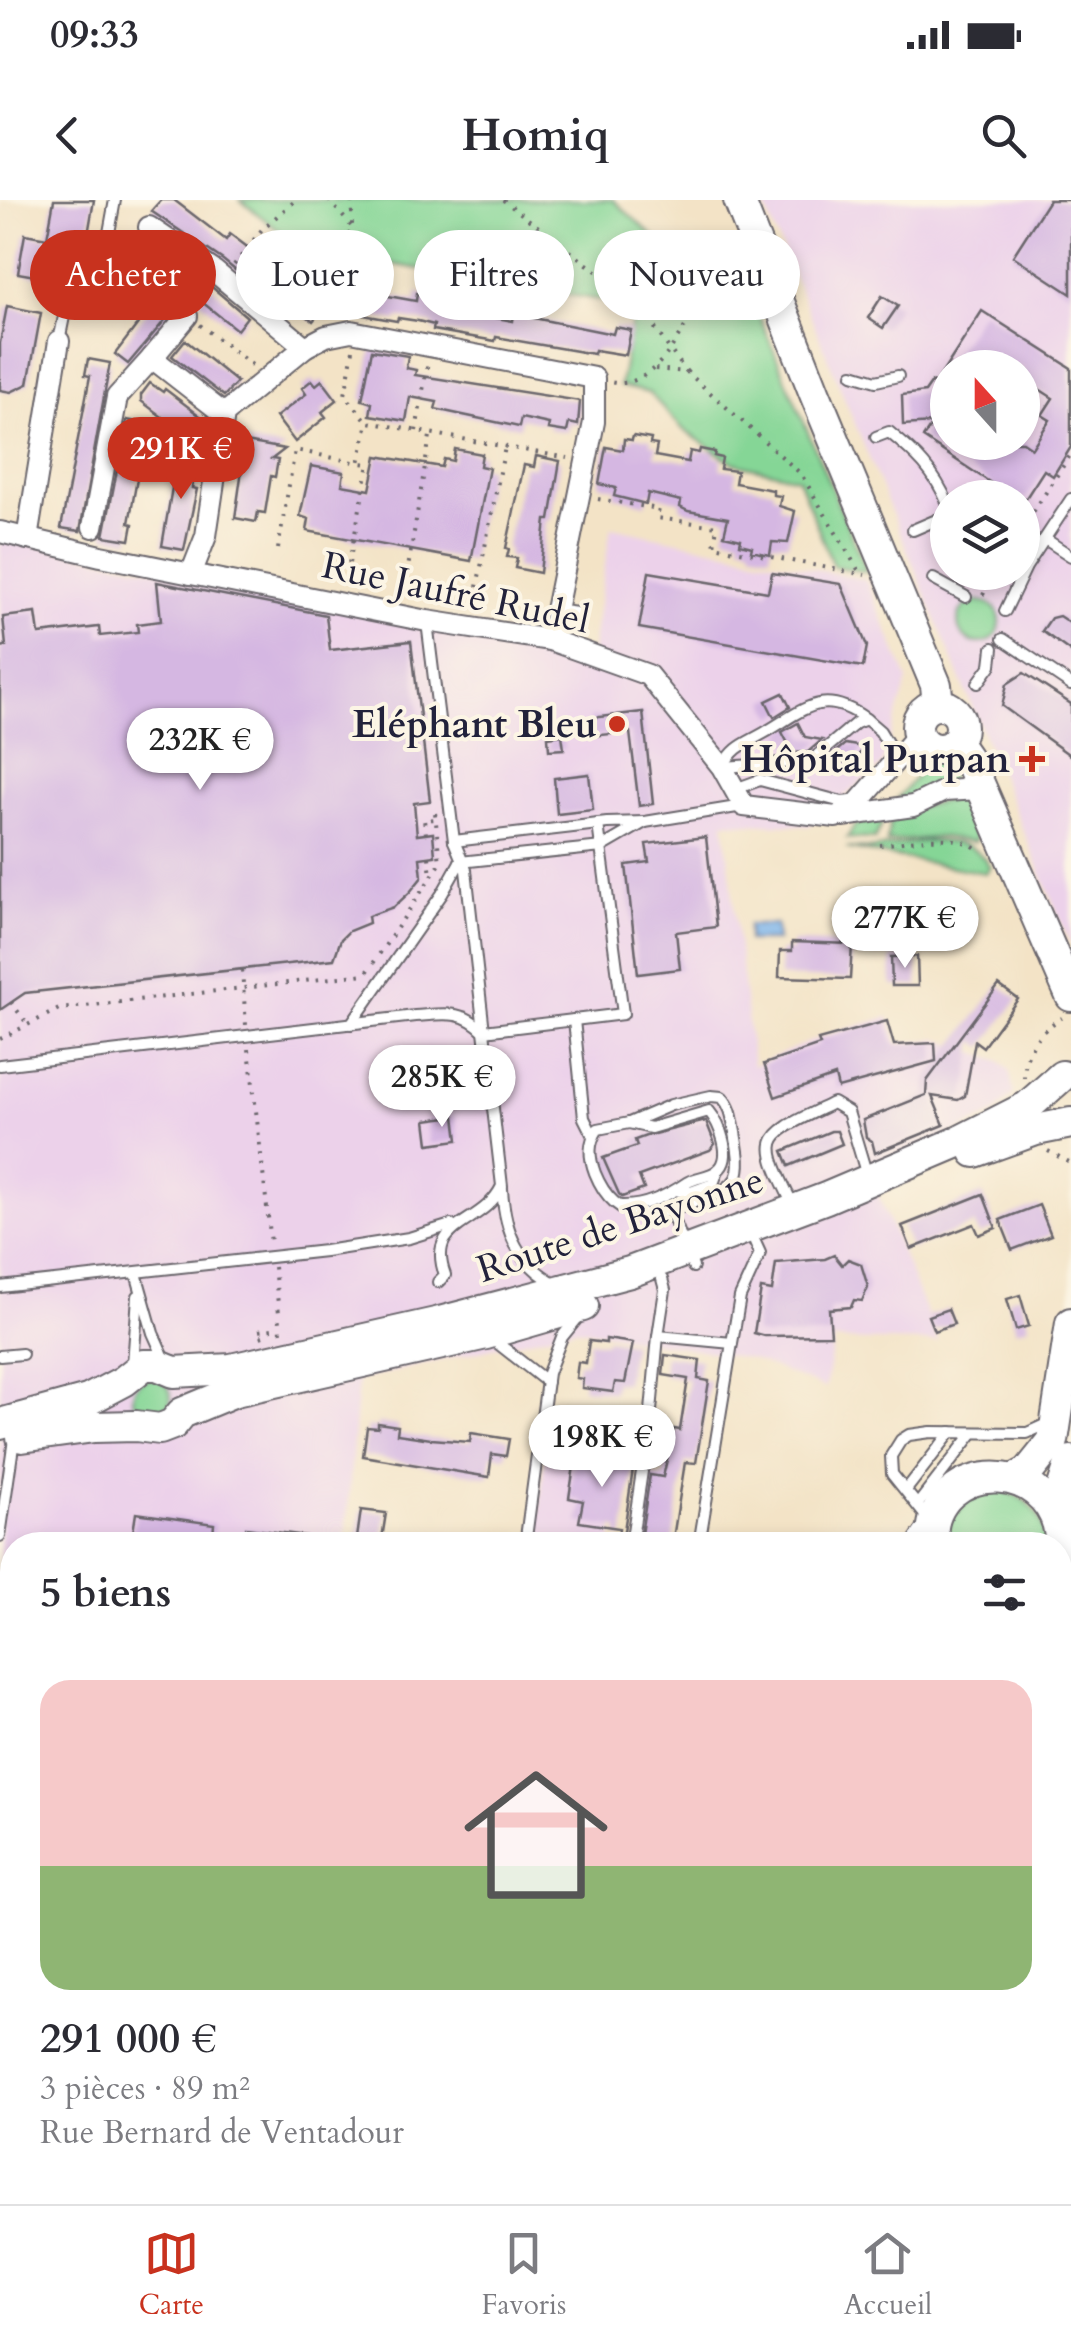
<!DOCTYPE html>
<html lang="fr">
<meta charset="utf-8">
<style>
body{margin:0;font-family:Cardo,serif;background:#f2f2f3;color:#2b2b33;height:100vh;display:flex;flex-direction:column;font-size:38px;white-space:nowrap}
*{box-sizing:border-box;margin:0}
p{font-size:32px;color:#7c7c81}
.icon{flex:none;width:55px;height:55px;fill:none;stroke:currentColor;stroke-width:2;stroke-linecap:round;stroke-linejoin:round}
.map{position:relative;flex:1;overflow:hidden}
.side{position:absolute;left:0px;top:1332px;width:1072px;height:672px;display:flex;flex-direction:column;background:#fff;border-radius:40px 40px 0 0;box-shadow:0 5px 15px #0003}
.side>*{flex:none}
.top-card{position:absolute;left:30px;top:30px;width:1012px;height:90px;display:flex;gap:20px}
.needle{width:65px;rotate:339deg}
.controls{position:absolute;left:930px;top:150px;display:grid;gap:20px}
.controls a{display:grid;place-items:center;width:110px;height:110px;border-radius:50%;background:#fff;box-shadow:0 5px 15px #0003;font-size:50px}
.price{position:absolute;translate:-50% -85px;padding:0 22px;border-radius:35px;background:#fff;color:#222;font-size:32px;line-height:65px;filter:drop-shadow(0 2px 5px #0008)}
.price::after{content:'';position:absolute;left:50%;top:60px;width:30px;height:22px;margin-left:-15px;background:inherit;clip-path:polygon(0 0,100% 0,50% 100%)}
.price.current{background:#c8321e;color:#fff}
ul{padding:0;list-style:none}
li{display:grid;align-content:center;gap:20px;height:530px;padding:0 40px}
li+li{border-top:2px solid #e1e1e2}
li span{display:grid;place-items:center;height:310px;border-radius:30px;color:#555}
li>.icon{margin-inline-start:auto}
span .icon{width:180px;height:180px;fill:#fffc;stroke-width:1}
li b{font-size:42px}
h2{display:flex;justify-content:space-between;align-items:center;height:120px;padding:0 40px;font-size:42px}
.tag{padding:0 35px;border-radius:45px;background:#fff;box-shadow:0 5px 15px #0003;font-size:35px;line-height:90px}
.tag.current{background:#c8321e;color:#fff}
.status{display:flex;justify-content:space-between;align-items:center;height:70px;padding:0 50px;background:#fff;direction:ltr}
.status svg{height:28px;fill:currentColor}
header{display:flex;justify-content:space-between;align-items:center;height:130px;padding:0 40px;background:#fff;font-size:45px;font-weight:600}
.menu{display:flex;justify-content:space-around;align-items:center;height:140px;border-top:2px solid #e1e1e2;background:#fff;font-size:28px;color:#7c7c81}
.menu a{display:grid;justify-items:center;gap:5px}
.menu .current{color:#c8321e}
.map>svg:first-child{display:block}
.built{fill:#ecd1ea;fill-rule:evenodd}
.green{fill:#85d696;stroke:#547c68;stroke-width:2.5}
.forest{fill:#6cb77f;stroke:#476c5d;stroke-width:2.5}
.water{fill:#7ab2ea;stroke:#4e6a92;stroke-width:2.5}
.building{fill:#d5b7e2;fill-rule:evenodd}
.lines{fill:none;stroke-linecap:round;stroke-linejoin:round}
.lane-casing{stroke:#6b666c;stroke-width:14}
.street-casing{stroke:#6b666c;stroke-width:24}
.secondary-casing{stroke:#6b666c;stroke-width:34}
.highway-casing{stroke:#6b666c;stroke-width:41}
.path{stroke:#6b666c;stroke-width:4;stroke-dasharray:2.5 8;stroke-linecap:butt}
.lane{stroke:#fff;stroke-width:10}
.street{stroke:#fff;stroke-width:20}
.secondary{stroke:#fff;stroke-width:30}
.highway{stroke:#fff;stroke-width:38}
.poi-dot{fill:#c8321e;stroke:#fcf5e5;stroke-width:4}
.labels{text-anchor:middle;stroke-width:8;stroke-linejoin:round;paint-order:stroke}
.street-label{font-size:38px;fill:#22223b;stroke:#fcf5e5}
.poi-label{font-size:38px;font-weight:bold;fill:#22223b;stroke:#fcf5e5;text-anchor:end}
</style>
<div class="status"><b>09:33</b><svg viewBox="0 0 49 12"><path d="M0 12V9h3v3zM5 12V6h3v6zM10 12V3h3v9zM15 12V0h3v12zM26 1h20v11H26zM47 4h2v5h-2z"/></svg></div>
<header><svg class="icon" aria-label="back" viewBox="0 0 24 24"><path d="M15 5l-7 7 7 7"/></svg>Homiq<svg class="icon" aria-label="search" viewBox="0 0 24 24"><circle cx="10" cy="10" r="6"/><path d="M15 15l6 6"/></svg></header>
<div class="map">
<svg width="1071" height="2004" viewBox="0 0 1071 2004">
<rect width="100%" height="100%" fill="#fcf5e5"/>
<filter id="ink" filterUnits="userSpaceOnUse"><feTurbulence type="fractalNoise" baseFrequency=".01" numOctaves="2"/><feDisplacementMap in="SourceGraphic" scale="20" xChannelSelector="R" yChannelSelector="G"/><feConvolveMatrix kernelMatrix="1 2 1 2 8 2 1 2 1" color-interpolation-filters="sRGB"/></filter>
<filter id="wash" filterUnits="userSpaceOnUse"><feTurbulence type="fractalNoise" baseFrequency=".0048" numOctaves="4" result="noise"/><feDisplacementMap in="SourceGraphic" scale="40" xChannelSelector="R" yChannelSelector="G"/><feGaussianBlur stdDeviation="2.25" result="paint"/><feColorMatrix in="noise" values="0 0 0 0 0 0 0 0 0 0 0 0 0 0 0 0 0 1.4 0 .05"/><feComposite in="paint" operator="in"/></filter>
<g filter="url(#wash)">
<rect width="100%" height="100%" fill="#f3e3c6"/>
<g class="built">
<path d="M762,0H1071V746L803,98ZM948,168H1022V242H948ZM948,298H1022V372H948Z"/>
<path d="M611,327L866,380L908,480L881,566L809,626L724,622L753,866L823,836L889,817L897,844L938,839L1000,862L1009,870L1014,893L994,914L869,972L938,1142L834,1140L825,1188L751,1159L576,1128L358,1180L345,1343L353,1345H12V1534L0,1531V339L591,456Z"/>
<path d="M547,1232L627,1248L611,1345H536Z"/>
<path d="M1071,1388V1609L1060,1610V1400Z"/>
</g>
<g class="green">
<path d="M240,0H613L700,78L738,66L867,372L833,366L798,278L734,263L685,231L649,193L620,186L635,106L391,64L390,67L323,55L316,60Z"/>
<circle cx="979" cy="422" r="21"/>
<path d="M922,559L944,564L953,584L895,601L919,573Z"/>
<path d="M959,597L976,638L974,642L943,637L887,642L892,614Z"/>
<path d="M885,615L875,639L847,638L855,625Z"/>
<path d="M927,641C953,641 976,642 990,667L985,673L846,648L870,649Z"/>
<circle cx="152" cy="1197" r="19"/>
<path d="M1001,1290C1036,1301 1038,1312 1048,1345H943C950,1307 961,1293 1001,1290Z"/>
<path d="M831,1993H920L914,2004H837Z"/>
</g>
<path class="forest" d="M0,1945L12,1947L14,2004H0Z"/>
<path class="water" d="M748,725H776L777,741H748Z"/>
<g id="blocks">
<g class="building">
<path d="M54,0H94L82,69L63,81L18,73L25,34L47,38Z"/>
<path d="M161,0H174L226,40L230,34L250,49L253,45L312,96L316,90L330,100L313,121L289,102L286,105L268,91L265,95L223,60L151,11Z"/>
<path d="M1049,0H1071V94L1013,56Z"/>
<path d="M143,40L206,82L247,117L237,130L192,94L176,107L128,164L115,154L172,79L136,50Z"/>
<path d="M340,84L356,87L355,90L416,101L417,93L432,96L431,102L454,107V110L513,121L514,114L613,134L615,127L631,130L626,155L595,150L594,154L496,137L495,141L433,130L434,125L418,121L398,118L397,121L335,110Z"/>
<path d="M882,96L898,106L883,128L868,118Z"/>
<path d="M7,106L41,113L28,184L11,192L0,190V143Z"/>
<path d="M982,111L1071,168V247L1053,276L1044,270L1026,298H1003L991,289L994,285L923,238L933,223L903,225L902,195L925,192L932,182L935,184ZM948,168H1022V178L1053,198L1042,215L1050,220L1032,248L1023,242H948Z"/>
<path d="M185,140L237,182L224,196L172,156Z"/>
<path d="M372,150L408,156L406,168L416,170L415,175L580,201L578,225L569,223L567,232L548,229L549,224L521,218L519,227L435,209L437,202L410,197L406,221L370,215L372,203L362,200Z"/>
<path d="M88,159L110,163L80,331L61,328L90,176L85,175Z"/>
<path d="M312,180L316,185L322,180L337,200L322,212L326,217L295,242L276,217L306,194L302,188Z"/>
<path d="M150,183L163,192L165,189L208,222L194,241L141,201V195Z"/>
<path d="M127,220L147,224L129,323L133,324L130,340L104,336Z"/>
<path d="M633,236L651,239L650,244L657,245L655,256L688,262L690,251L699,253L700,249L715,252L714,256L722,258L720,269L737,271L735,283L773,290V295L781,296L779,306L795,311L788,343L772,342L770,355L751,351L752,347L740,344L741,339L724,335L728,318L688,311L680,307L681,301L648,293L646,304L614,296L616,288L599,284L606,247L623,250L624,239L632,240Z"/>
<path d="M246,242L285,249L272,259L278,260L275,277L271,276L265,313L258,312L256,322L235,318Z"/>
<path d="M455,249L482,254L480,266L489,268L471,361L307,331L309,319L300,316L311,266L344,272L342,285L370,290L377,256L442,267L444,259L453,261Z"/>
<path d="M174,253L197,256L192,288L197,289L184,350L162,346L175,270L170,269Z"/>
<path d="M536,256L560,261L550,320H546L540,373L515,368L517,358L507,357L509,349L506,348L524,265L534,267Z"/>
<path d="M649,372L768,392L772,373L841,384L867,446L863,467L639,428Z"/>
<path d="M157,382L326,415L330,450L411,441L430,601L414,603L417,635L433,633L435,656L420,658L422,677L410,692L394,707L368,716L369,723L349,731L341,739L334,759L25,793L0,810V447L6,446L3,417L36,413L39,434L99,427L100,436L138,432L137,424L161,421Z"/>
<path d="M1059,416L1071,424V452L1042,431L1051,418Z"/>
<path d="M1024,473L1071,504V556L1002,506L1007,484Z"/>
<path d="M783,493L790,507L774,517L766,501Z"/>
<path d="M643,512L653,604L639,606L630,532L592,536L590,518Z"/>
<path d="M798,523L805,537L822,540L808,552L793,553L782,532Z"/>
<path d="M562,535L564,549L549,550L548,537Z"/>
<path d="M845,544L863,547L854,564L826,560Z"/>
<path d="M589,574L593,610L557,614L554,578Z"/>
<path d="M706,637L716,727L676,732L680,769L638,774L626,665L649,662L646,644Z"/>
<path d="M792,742L852,744L850,779L779,777L780,751H792Z"/>
<path d="M917,756L918,786H892L891,757Z"/>
<path d="M999,785L1018,799L983,847L975,841L965,896L958,900L932,896L944,925L875,953L872,941L866,937L863,920L926,895L927,881Z"/>
<path d="M887,821L894,845L935,843L936,861L838,888L835,876L775,897L764,864L820,845L818,840Z"/>
<path d="M455,916L458,940L429,944L426,920Z"/>
<path d="M706,921L715,944L710,950L639,976L644,989L622,997L619,994L603,958L637,946L635,940L646,936Z"/>
<path d="M831,931H837L842,944L789,966L783,951Z"/>
<path d="M983,994L996,1028L979,1035L974,1024L911,1049L902,1026Z"/>
<path d="M1039,1005L1051,1035L1012,1050L1000,1020Z"/>
<path d="M834,1055L842,1065L848,1059L861,1064L868,1087L862,1101L854,1100L851,1107L829,1109L831,1135L765,1136L754,1133L761,1089L772,1091L776,1063L825,1059Z"/>
<path d="M1020,1095L1029,1126L1016,1130L1007,1099Z"/>
<path d="M948,1109L954,1124L934,1131L928,1116Z"/>
<path d="M606,1139L633,1143L625,1183L615,1182L613,1192L582,1188L583,1179L576,1178L578,1162L586,1163L589,1141L606,1143Z"/>
<path d="M665,1155L700,1160L698,1179L709,1181L696,1263L685,1262L672,1345H652L640,1341L650,1275L663,1277L674,1229L680,1230L688,1179L663,1175Z"/>
<path d="M378,1223L398,1226L397,1234L431,1239L470,1242L471,1233L509,1239L506,1256L492,1254L489,1277L363,1256L367,1227L378,1228Z"/>
<path d="M576,1253L634,1262L623,1338L618,1337L619,1328L579,1322L583,1301L569,1298Z"/>
<path d="M361,1310L386,1313L381,1345H356Z"/>
<path d="M136,1313L214,1324L212,1345H131Z"/>
<path d="M246,1328L307,1336L306,1345H244Z"/>
</g>
</g>
</g>
<g filter="url(#ink)">
<use href="#blocks" fill-opacity="0" stroke="#6b666c" stroke-width="2.5"/>
<g class="lines">
<g class="lane-casing">
<g id="lane">
<path d="M59,141L69,92L83,85L99,88L115,0"/>
<path d="M853,174L876,181L898,176"/>
<path d="M876,237L889,232C916,254 935,272 948,304"/>
<path d="M913,330L948,315"/>
<path d="M1045,339L1071,356"/>
<path d="M933,379L966,397"/>
<path d="M555,410L577,413"/>
<path d="M1005,411L1026,367L1071,299"/>
<path d="M427,422L454,641L466,670L484,831L623,814L598,624"/>
<path d="M1003,439L1071,485"/>
<path d="M978,483L991,465L993,448"/>
<path d="M722,567C736,545 743,545 764,533C804,510 822,487 866,519"/>
<path d="M723,567L811,561L856,523L866,519L880,531L897,559"/>
<path d="M735,589L760,580L842,602L852,601"/>
<path d="M645,622L743,606"/>
<path d="M454,641L607,623L645,622L602,647L460,662"/>
<path d="M574,820L584,918L593,936"/>
<path d="M351,824L442,694L460,662"/>
<path d="M0,865L415,816C444,814 462,809 484,831L502,986C483,1027 425,1021 445,1075L438,1082"/>
<path d="M711,896L722,897C732,908 732,918 735,932C737,946 742,965 736,978C729,990 716,993 704,998C659,1018 617,1028 595,973C589,957 588,943 598,929L629,923L671,905Z"/>
<path d="M502,989C505,1034 518,1064 558,1085"/>
<path d="M679,991L691,992L713,984L718,970"/>
<path d="M621,1006C646,1007 669,995 688,982C697,977 710,977 718,970C734,957 719,923 709,911L651,928L629,923"/>
<path d="M794,1007C758,934 761,938 833,903L848,912L868,979"/>
<path d="M671,1012L693,1067"/>
<path d="M136,1073L153,1133L166,1162"/>
<path d="M662,1079L665,1090L658,1136L732,1143L699,1345"/>
<path d="M0,1087L325,1051L409,1038L451,1025"/>
<path d="M491,1138L547,1182"/>
<path d="M732,1143L740,1097L760,1053L755,1042"/>
<path d="M0,1156L22,1154"/>
<path d="M133,1164L138,1096"/>
<path d="M906,1290L951,1232"/>
<path d="M918,1304L973,1233"/>
<path d="M929,1320L892,1274L891,1256L901,1240L909,1235L931,1232L1027,1233L1049,1223"/>
<path d="M0,1336L14,1239"/>
<path d="M525,1345L548,1173L562,1137L579,1116"/>
<path d="M631,1345L651,1211L658,1136"/>
<path d="M0,1446L12,1448"/>
<path d="M1060,1895L1071,1899"/>
<path d="M968,1992L984,2004"/>
<path d="M999,2004L1000,1992"/>
</g>
</g>
<g class="street-casing">
<g id="street">
<path d="M149,27L214,71L305,147"/>
<path d="M152,158L187,116"/>
<path d="M93,327L117,197L152,158L224,214"/>
<path d="M0,332L101,356L427,421L550,440L648,475L722,567L744,606L836,617L856,605L918,535"/>
<path d="M27,339L59,141"/>
<path d="M191,374L206,336L224,214L305,147L326,136L351,131L594,178V222L550,440"/>
<path d="M843,616L913,606L944,591L980,589"/>
<path d="M0,1937L12,1939"/>
<path d="M359,1992L438,2004"/>
</g>
</g>
<g class="secondary-casing">
<g id="secondary">
<path d="M739,0L815,194L936,485L938,505"/>
<circle cx="939" cy="527" r="22"/>
<path d="M955,542L971,565L1071,796"/>
<path d="M975,952L1036,930L1071,923"/>
<path d="M0,1224L88,1200L124,1181L144,1165H157L174,1172L231,1169L436,1123L630,1072L826,998L958,942L1027,907L1062,876"/>
<path d="M22,1237L94,1227L136,1226L160,1229L173,1224L182,1213L235,1191L486,1134L583,1106"/>
<path d="M1015,1279L1028,1272L1053,1241L1071,1123"/>
<path d="M1055,1311L1071,1261"/>
<path d="M932,1345C926,1253 1071,1253 1060,1358"/>
<path d="M812,1992L816,2004"/>
<path d="M932,2004L936,1992"/>
</g>
</g>
<g class="highway-casing">
<g id="highway">
<path d="M927,1345L931,1339"/>
<path d="M0,1603L12,1606"/>
<path d="M0,1636L12,1639"/>
<path d="M1060,1677H1071"/>
<path d="M1060,1710H1071"/>
</g>
</g>
<g class="path">
<path d="M329,0L352,27"/>
<path d="M503,0L637,102L670,150C656,169 635,188 610,182"/>
<path d="M234,65L263,28L296,0"/>
<path d="M329,116L341,56L352,27V0"/>
<path d="M200,125L252,165"/>
<path d="M353,150L345,195L368,222"/>
<path d="M655,169L687,172L801,274L860,373"/>
<path d="M687,172L670,150L717,77L741,69"/>
<path d="M416,231L428,162"/>
<path d="M598,299L659,309L657,318L717,326L714,346L865,375"/>
<path d="M1022,329L1071,254"/>
<path d="M278,349L295,250L359,263L368,222L568,258"/>
<path d="M349,363L369,264L360,263"/>
<path d="M407,374L430,236"/>
<path d="M477,387L505,247"/>
<path d="M983,395L994,372"/>
<path d="M962,499L973,527"/>
<path d="M426,634L424,620L435,619"/>
<path d="M880,645C910,642 957,629 981,652"/>
<path d="M429,657L431,677"/>
<path d="M242,770L246,825"/>
<path d="M11,802L28,825"/>
<path d="M0,839L59,809L366,774L440,664L435,612"/>
<path d="M249,849L271,1043"/>
<path d="M1024,878C1024,852 1039,830 1062,818"/>
<path d="M1048,951L1071,963"/>
<path d="M274,1067L281,1132"/>
<path d="M486,1086L484,1078L514,1064"/>
<path d="M263,1136L260,1137L258,1131L279,1128"/>
</g>
<use href="#lane" class="lane"/>
<use href="#street" class="street"/>
<use href="#secondary" class="secondary"/>
<use href="#highway" class="highway"/>
</g>
</g>
<g class="poi-dot">
<circle cx="617" cy="524" r="10"/>
<path d="M1027 544h10v10h10v10h-10v10h-10v-10h-10v-10h10z"/>
</g>
<g class="labels">
<g class="street-label">
<text transform="translate(456 392) rotate(12)" y="13">Rue Jaufré Rudel</text>
<text transform="translate(620 1024) rotate(-18)" y="13">Route de Bayonne</text>
</g>
<g class="poi-label">
<text x="597" y="537">Eléphant Bleu</text>
<text x="1010" y="572">Hôpital Purpan</text>
</g>
</g>
</svg>
<div class="controls">
<a><svg class="needle" viewBox="-14 -14 28 28"><path d="M0-13l5 13h-10z" fill="#e53935"/><path d="M0 13l5-13h-10z" fill="#7c7c81"/></svg></a>
<a><svg class="icon" aria-label="layers" viewBox="0 0 24 24"><path d="M12 4l9 5-9 5-9-5zM3 14l9 5 9-5"/></svg></a>
</div>
<b class="price current" style="left:181px;top:302px">291K €</b>
<b class="price" style="left:200px;top:593px">232K €</b>
<b class="price" style="left:905px;top:771px">277K €</b>
<b class="price" style="left:442px;top:930px">285K €</b>
<b class="price" style="left:602px;top:1290px">198K €</b>
<div class="top-card">
<a class="tag current">Acheter</a>
<a class="tag">Louer</a>
<a class="tag">Filtres</a>
<a class="tag">Nouveau</a>
</div>
<section class="side">
<h2>5 biens<svg class="icon" aria-label="filters" viewBox="0 0 24 24"><path d="M4 7h16M4 17h16"/><circle cx="9" cy="7" r="2"/><circle cx="15" cy="17" r="2"/></svg></h2>
<ul>
<li><span style="background:linear-gradient(#f6c9c9 60%,#8fb573 0)"><svg class="icon" aria-label="home" viewBox="0 0 24 24"><path d="M3 11l9-7 9 7M6 9v11h12V9"/></svg></span><div><b>291 000 €</b><p>3 pièces · 89 m²</p><p>Rue Bernard de Ventadour</p></div></li>
</ul>
</section>
</div>
<nav class="menu">
<a class="current"><svg class="icon" aria-label="map" viewBox="0 0 24 24"><path d="M3 6l6-2 6 2 6-2v14l-6 2-6-2-6 2zM9 4v14M15 6v14"/></svg>Carte</a>
<a><svg class="icon" aria-label="saved" viewBox="0 0 24 24"><path d="M7 4h10v16l-5-4-5 4z"/></svg>Favoris</a>
<a><svg class="icon" aria-label="home" viewBox="0 0 24 24"><path d="M3 11l9-7 9 7M6 9v11h12V9"/></svg>Accueil</a>
</nav>
